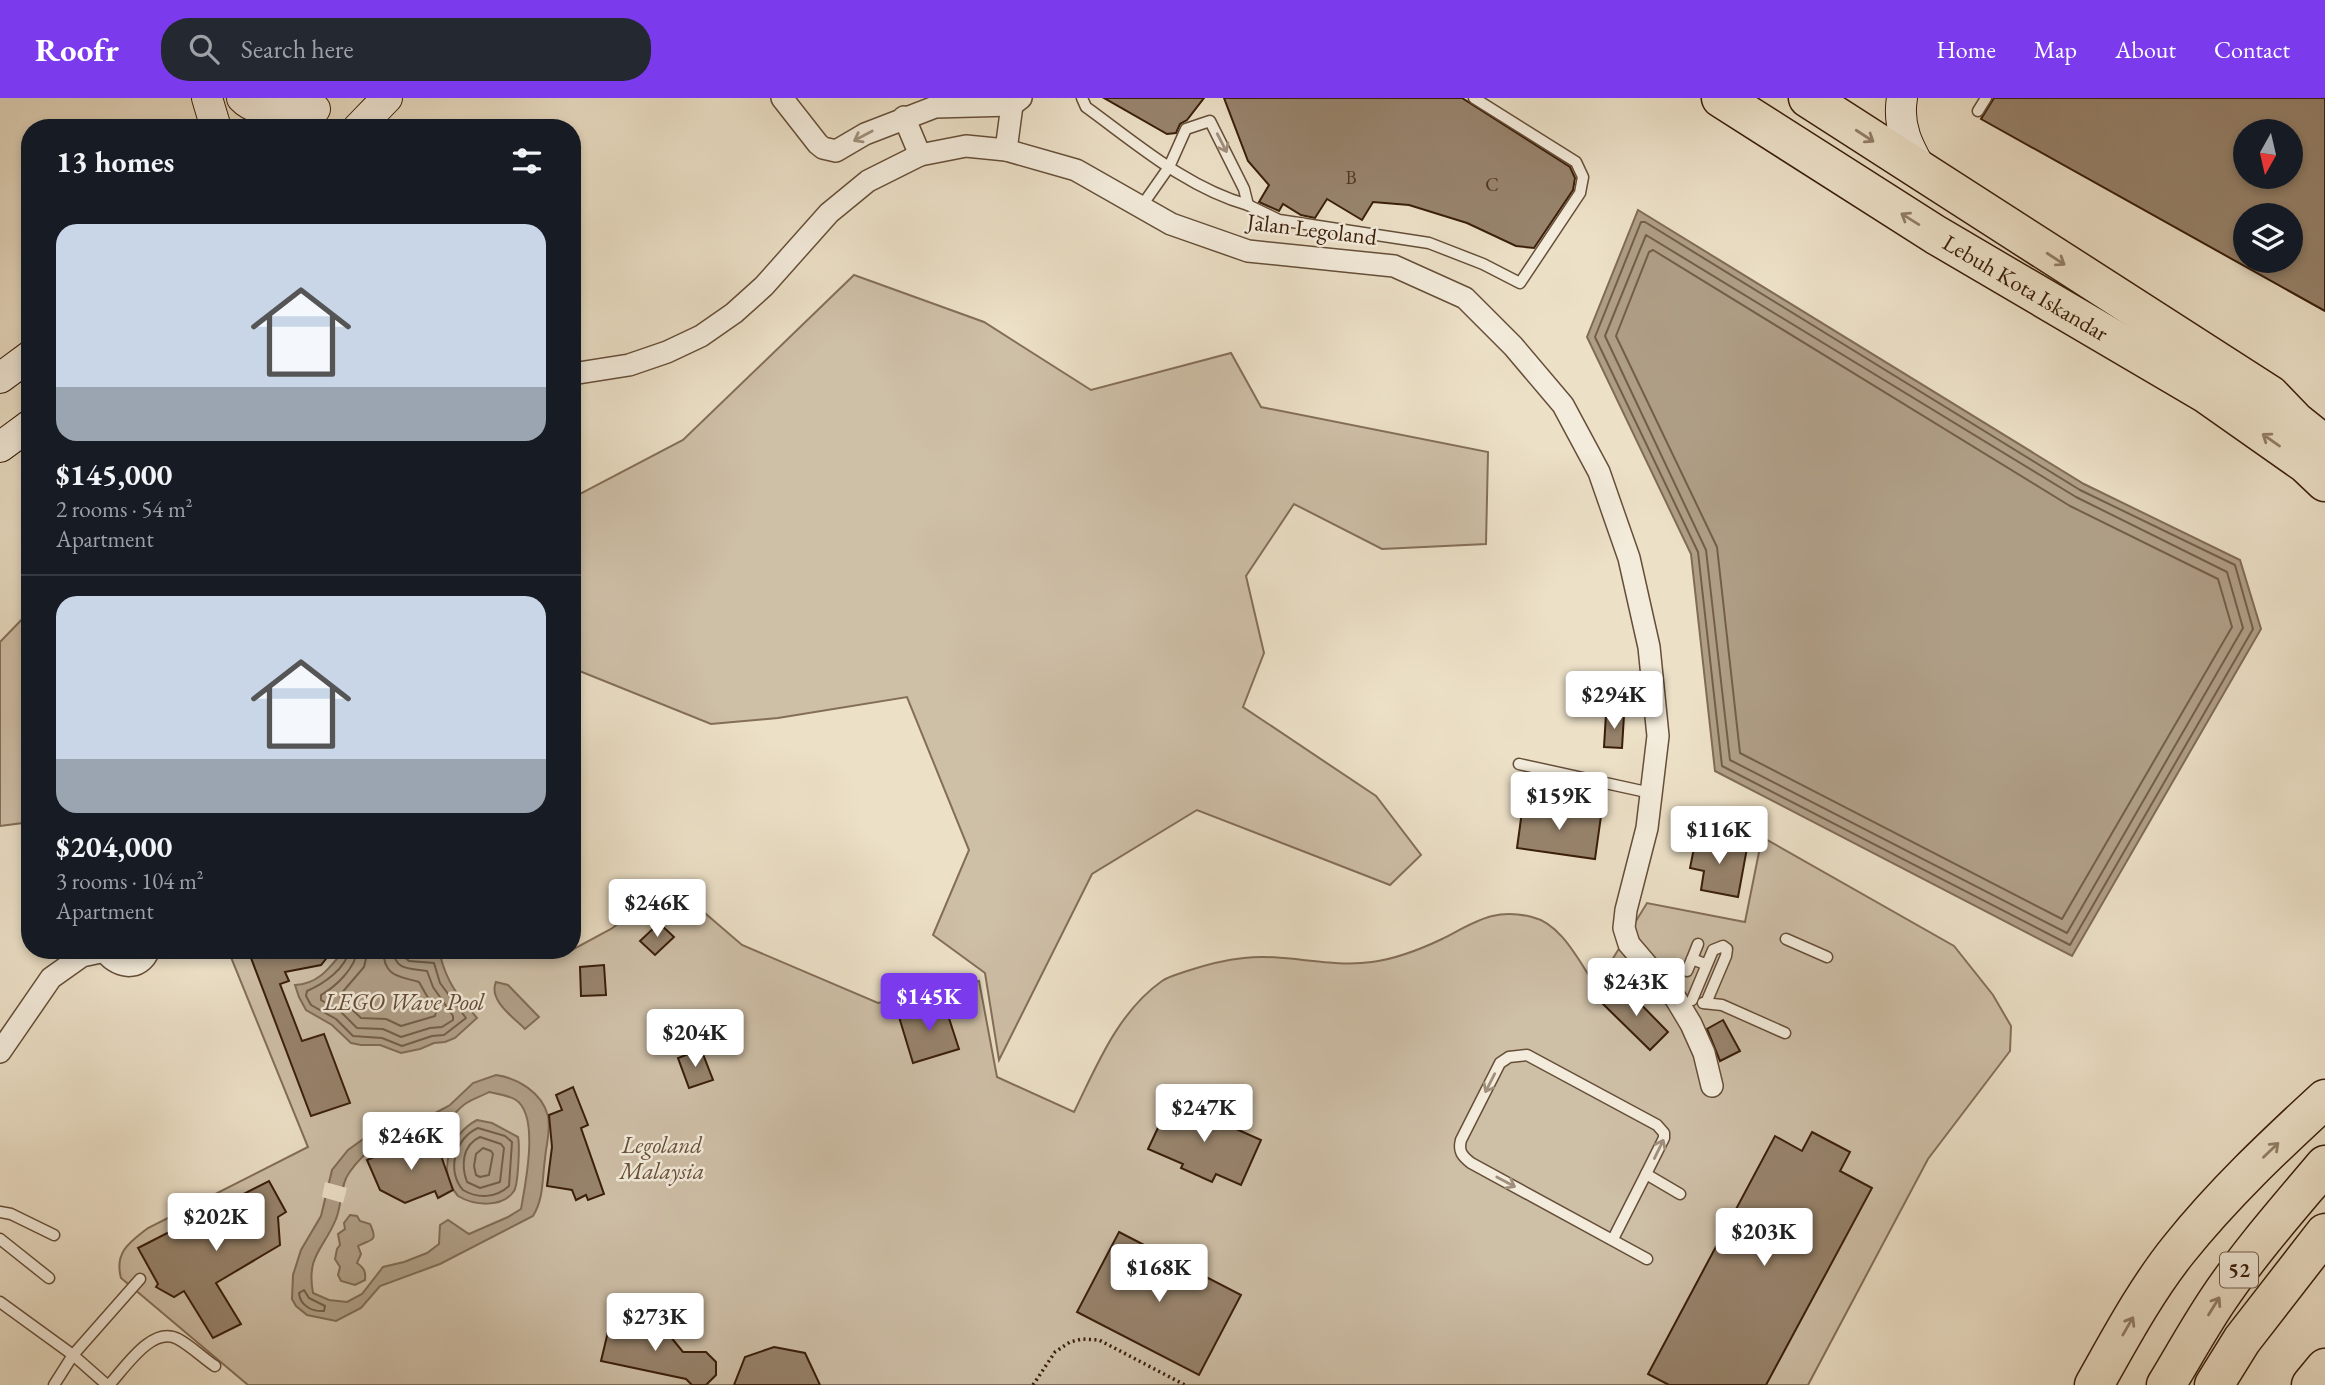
<!DOCTYPE html>
<meta charset="utf-8">
<style>
body{margin:0;font-family:"EB Garamond",serif;background:#242831;color:#f1f3f6;height:100vh;display:flex;flex-direction:column;font-size:26px;white-space:nowrap}
*{box-sizing:border-box;margin:0}
p{font-size:23px;color:#9ea1a6}
.icon{flex:none;width:38px;height:38px;fill:none;stroke:currentColor;stroke-width:2;stroke-linecap:round;stroke-linejoin:round}
.map{position:relative;flex:1;overflow:hidden}
.sheet{position:absolute;left:21px;top:21px;width:560px;height:840px;display:flex;flex-direction:column;background:#171b24;border-radius:28px;box-shadow:0 4px 10px #0003}
.sheet>*{flex:none}
.needle{width:46px;rotate:188deg}
.controls{position:absolute;left:2233px;top:21px;display:grid;gap:14px}
.controls a{display:grid;place-items:center;width:70px;height:70px;border-radius:50%;background:#171b24;box-shadow:0 4px 10px #0003;font-size:35px}
.price{position:absolute;translate:-50% -60px;padding:0 16px;border-radius:7px;background:#fff;color:#222;font-size:23px;line-height:46px;filter:drop-shadow(0 2px 4px #0008)}
.price::after{content:'';position:absolute;left:50%;top:42px;width:21px;height:16px;margin-left:-10px;background:inherit;clip-path:polygon(0 0,100% 0,50% 100%)}
.price.current{background:#7c3aed;color:#fff}
ul{padding:0;list-style:none}
li{display:grid;align-content:center;gap:14px;height:371px;padding:0 35px}
li+li{border-top:2px solid #363941}
li span{display:grid;place-items:center;height:217px;border-radius:21px;color:#555}
li>.icon{margin-inline-start:auto}
span .icon{width:126px;height:126px;fill:#fffc;stroke-width:1}
li b{font-size:30px}
h2{display:flex;justify-content:space-between;align-items:center;height:84px;padding:0 35px;font-size:30px}
header{display:flex;align-items:center;gap:42px;box-sizing:border-box;height:98px;padding:0 35px;background:#7c3aed;color:#fff}
header strong{font-size:33px}
nav{display:flex;gap:38px;margin-inline-start:auto;font-size:24px}
.search{width:490px;height:63px;background:#242831;display:flex;align-items:center;gap:18px;box-sizing:border-box;padding:0 24px;border-radius:28px;color:#9ea1a6;font-size:26px}
.map>svg:first-child{display:block}
.green{fill:#cebfa7;stroke:#846e58;stroke-width:2}
.water{fill:#af9e86;stroke:#806b54;stroke-width:2;fill-rule:evenodd}
.pier{fill:#ece0c7}
.lines{fill:none;stroke-linecap:round;stroke-linejoin:round}
.shore{stroke:#745e48;stroke-width:2}
.building{fill:#97836c;stroke:#3a1e09;stroke-width:2;fill-rule:evenodd}
.lane-casing{stroke:#664e38;stroke-width:13}
.street-casing{stroke:#664e38;stroke-width:24}
.secondary-casing{stroke:#3a1e09;stroke-width:32}
.highway-casing{stroke:#3a1e09;stroke-width:41}
.path{stroke:#3a1e09;stroke-width:3.5;stroke-dasharray:2 3.5;stroke-linecap:butt}
.lane{stroke:#f3ebdb;stroke-width:10}
.street{stroke:#f3ebdb;stroke-width:21}
.secondary{stroke:#f3ebdb;stroke-width:30}
.highway{stroke:#ece0c7;stroke-width:38}
.oneway{stroke:#a08f7c}
.oneway2{stroke:#937f68}
.labels{text-anchor:middle;stroke-width:5;stroke-linejoin:round;paint-order:stroke}
.number-label{font-size:19px;fill:#513722}
.shield{fill:#f3ebdb;stroke:#725c48;stroke-width:2}
.shield-label{font-size:21px;font-weight:bold;fill:#3a1e09}
.street-label{font-size:23px;fill:#3a1e09;stroke:#f3ebdb}
.park-label{font-size:23px;font-style:italic;fill:#664e38;stroke:#f3ebdb}
.water-label{font-size:24px;font-style:italic;fill:#634b35;stroke:#f3ebdb}
</style>
<header>
<strong>Roofr</strong>
<div class="search"><svg class="icon" aria-label="search" viewBox="0 0 24 24"><circle cx="10" cy="10" r="6"/><path d="M15 15l6 6"/></svg>Search here</div>
<nav><a>Home</a><a>Map</a><a>About</a><a>Contact</a></nav>
</header>
<div class="map">
<svg width="2325" height="1287" viewBox="0 0 2325 1287">
<rect width="100%" height="100%" fill="#ece0c7"/>
<filter id="stains"><feTurbulence type="fractalNoise" baseFrequency=".00286" numOctaves="4"/><feColorMatrix values="0 0 0 0 .2 0 0 0 0 .09 0 0 0 0 .02 0 0 0 .5 -.17"/></filter>
<radialGradient id="worn" r=".72"><stop offset=".6" stop-color="#630" stop-opacity="0"/><stop offset="1" stop-color="#630" stop-opacity=".3"/></radialGradient>
<g class="green">
<path d="M854,177L984,224L1091,292L1231,255L1261,309L1488,354L1486,446L1382,451L1294,406L1246,478L1264,555L1243,609L1376,698L1421,757L1390,787L1197,712L1092,776L999,962L985,875L933,837L969,752L907,599L778,620L711,626L572,570V400L683,342Z"/>
<path d="M30,513V724L0,728V544Z"/>
<path d="M1762,739L1954,848L1993,897L2011,928L2010,953L1928,1061L1808,1287H248L121,1180C114,1154 130,1144 148,1130L308,1049L228,852H572L611,831L656,798L692,804L742,847L878,905L979,883L997,979L1074,1014C1097,967 1118,914 1162,883C1169,878 1179,876 1187,873C1205,867 1225,862 1244,860C1285,855 1329,870 1372,864C1395,861 1421,851 1442,841C1474,825 1494,809 1532,819C1562,826 1579,864 1596,888L1647,805L1745,824Z"/>
</g>
<g class="water">
<path d="M1638,112L2084,386L2240,462L2261,531L2072,858L1715,673L1691,456L1587,239Z"/>
<path d="M344,852L440,857C447,885 458,898 477,920L455,940L445,944L434,945L420,951L401,955L380,947H361L351,945L332,927L306,912L299,899L295,887C319,886 330,869 344,852Z"/>
<path d="M496,884L508,887L539,919L525,931C513,919 488,902 496,884Z"/>
<path d="M496,977C517,980 542,994 548,1018C551,1032 546,1047 545,1061C542,1081 544,1100 533,1118L440,1166L380,1188L361,1210L336,1223L307,1217L296,1208L292,1201L293,1177L301,1152L321,1118L332,1072L348,1052L376,1032L400,1023L426,1020L441,1012L450,1007L473,985ZM489,994C498,996 508,997 516,1002C540,1018 525,1087 521,1111L508,1119L469,1136L448,1122L440,1127L439,1146L427,1155L404,1164L383,1169L362,1196L347,1204L329,1202L313,1195C306,1157 324,1151 336,1121C342,1107 340,1087 349,1075C378,1032 406,1045 445,1023C453,1019 458,1011 465,1006C472,1001 482,998 489,994Z"/>
<path d="M477,1022L492,1025L518,1039C520,1048 518,1087 514,1093C502,1111 473,1107 458,1098C436,1073 450,1036 477,1022Z"/>
<path d="M350,1117L357,1118L360,1123L370,1126C379,1145 370,1141 358,1148L361,1156L357,1165C364,1170 366,1173 365,1182L355,1187L341,1183L338,1177L340,1169L335,1161L337,1151L340,1147L338,1136L345,1131L344,1125Z"/>
</g>
<path class="pier" d="M325,1084L347,1090L343,1105L322,1099Z"/>
<g class="lines">
<g class="shore">
<path d="M1641,124H1645L2080,392L2235,467L2253,531L2070,847L1722,668L1698,454L1595,239Z"/>
<path d="M1646,137L2076,399L2227,474L2243,530L2067,835L1730,662L1706,452L1605,238Z"/>
<path d="M1653,152L2070,408L2218,481L2232,529L2062,821L1740,655L1717,449L1616,238L1649,154Z"/>
<path d="M349,852C346,871 323,886 307,893L306,898L311,907L336,921L353,938L382,940L402,948L432,938L444,937L466,920L440,885L434,865L409,863L403,858L402,852"/>
<path d="M357,852C356,870 335,889 321,897V902L341,914L357,930L383,931L401,939L430,930L442,929L453,922V918L433,889L427,873C412,870 395,874 393,852"/>
<path d="M368,852L364,869L340,897L341,901L361,920L386,921L401,928L435,918L436,914L419,884C399,878 384,879 383,852"/>
<path d="M478,1030L505,1038L512,1044L509,1088C496,1100 478,1101 463,1092C446,1073 455,1040 478,1030Z"/>
<path d="M480,1039L501,1046L504,1050L500,1084L480,1090L467,1084C461,1068 462,1047 480,1039Z"/>
<path d="M483,1050L491,1053L493,1056L489,1077L480,1079L476,1077L474,1068L476,1056Z"/>
<path d="M304,1192L309,1200L325,1208L324,1213C313,1214 300,1208 299,1195Z"/>
</g>
</g>
<g class="building">
<path d="M1104,0H1204L1187,22L1180,26L1176,35L1167,36Z"/>
<path d="M1224,0H1462L1570,69L1575,80L1573,92L1534,150L1516,148L1467,125L1409,107L1373,104L1362,122L1327,101L1315,120L1301,117L1283,106L1279,113L1259,104L1269,87L1248,63Z"/>
<path d="M1994,0H2325V213L1981,21ZM2245,33H2291V79H2245ZM2245,117H2291V163H2245Z"/>
<path d="M1606,616L1624,617L1622,650L1604,649Z"/>
<path d="M1523,706L1601,718L1595,761L1517,750Z"/>
<path d="M1696,740L1747,750L1738,799L1701,792L1704,773L1690,770Z"/>
<path d="M659,825L674,839L655,857L640,843Z"/>
<path d="M248,852H333L321,867L285,874L289,883L280,886L302,943L324,936L350,1005L311,1018Z"/>
<path d="M604,867L606,897L581,898L580,869Z"/>
<path d="M1622,887L1668,934L1650,952L1603,906Z"/>
<path d="M944,905L959,951L913,965L899,919Z"/>
<path d="M1723,922L1740,953L1720,963L1707,931Z"/>
<path d="M701,951L713,982L689,990L678,960Z"/>
<path d="M573,989L588,1027L581,1030L604,1096L588,1102L586,1097L576,1102L572,1092L547,1088L552,1049L549,1017L562,1012L556,997Z"/>
<path d="M1171,1002L1261,1042L1241,1087L1216,1076L1212,1084L1181,1070L1183,1066L1148,1051Z"/>
<path d="M1812,1034L1850,1054L1840,1073L1872,1090L1766,1287H1669L1648,1276L1775,1038L1802,1053Z"/>
<path d="M418,1039L425,1054L438,1049L453,1092L438,1100L435,1093L405,1105L380,1092L367,1062Z"/>
<path d="M269,1083L286,1114L278,1119L280,1147L216,1185L241,1226L213,1240L184,1193L174,1199L156,1189L158,1186L138,1150Z"/>
<path d="M1119,1134L1241,1197L1199,1277L1077,1214Z"/>
<path d="M611,1221L661,1227L683,1254H706L716,1264V1277L706,1287H692L686,1281L601,1263Z"/>
<path d="M774,1249L805,1255L820,1287H734L745,1259Z"/>
</g>
<g class="lines">
<g class="lane-casing">
<g id="lane">
<path d="M1082,0L1086,9C1137,46 1187,90 1248,107L1244,91L1210,23L1186,31L1169,69L1141,109"/>
<path d="M1978,13L1986,0"/>
<path d="M1248,107L1279,122L1429,145L1483,166L1520,185L1580,95L1583,79L1576,64L1474,0"/>
<path d="M1519,666L1651,695"/>
<path d="M1786,841L1827,859"/>
<path d="M1692,861L1698,846"/>
<path d="M1687,873L1692,861L1705,866"/>
<path d="M1692,902L1713,852L1723,848L1727,851L1726,858L1706,905"/>
<path d="M1703,905L1722,907L1785,935"/>
<path d="M0,1114L11,1116L54,1137"/>
<path d="M0,1141L49,1180"/>
<path d="M1613,1141L1646,1076"/>
<path d="M1647,1161L1471,1065C1462,1058 1458,1053 1461,1042L1500,965L1509,959L1527,957L1657,1027L1664,1035V1040L1646,1076L1680,1096"/>
<path d="M0,1204L73,1257L107,1287"/>
<path d="M54,1287L73,1257L140,1181"/>
<path d="M109,1287C125,1270 152,1227 178,1241C191,1248 203,1260 215,1268"/>
</g>
</g>
<g class="street-casing">
<g id="street">
<path d="M782,0L818,46L823,50L836,53L865,36L935,9L1012,7L1021,0"/>
<path d="M904,19L920,57"/>
<path d="M1006,52L1012,7"/>
<path d="M572,276L629,267L667,254L701,238L734,215L764,188L829,115L868,83L920,57L966,48L1006,52L1076,72L1171,126L1248,153L1394,168L1465,200L1513,248L1563,307L1599,374L1629,460L1649,549L1658,638L1647,730L1626,812L1624,830L1629,846L1676,901L1691,926L1704,955L1712,988"/>
<path d="M104,852C115,870 140,875 149,852"/>
<path d="M0,954L51,880L82,858L105,853"/>
</g>
</g>
<g class="secondary-casing">
<g id="secondary">
<path d="M207,0L216,30"/>
<path d="M242,0C259,18 292,12 315,11"/>
<path d="M1902,0C1897,29 1909,50 1923,75"/>
<path d="M358,30L387,0"/>
<path d="M0,280L30,258"/>
<path d="M0,349L30,327"/>
</g>
</g>
<g class="highway-casing">
<g id="highway">
<path id="s1" d="M1721,0L1936,137L2205,295L2306,366L2325,384"/>
<path d="M1808,0L2270,297L2295,323L2325,347"/>
<path d="M2094,1287C2120,1241 2146,1192 2179,1151C2223,1096 2274,1048 2325,1001"/>
<path d="M2166,1287C2183,1259 2199,1230 2217,1203C2249,1155 2288,1111 2325,1067"/>
<path d="M2214,1287L2242,1242L2325,1135"/>
<path d="M2311,1287L2325,1270"/>
</g>
</g>
<path class="path" d="M1033,1287L1055,1254L1070,1244L1082,1241L1099,1242L1185,1287"/>
<use href="#lane" class="lane"/>
<use href="#street" class="street"/>
<use href="#secondary" class="secondary"/>
<use href="#highway" class="highway"/>
</g>
<defs><path id="oneway-shaft" d="M-6 0H5M1.5-3L5.5 0L1.5 3" fill="none" stroke-width="1.6" stroke-linecap="round" stroke-linejoin="round" transform="scale(1.75)"/></defs>
<g class="oneway">
<use href="#oneway-shaft" transform="translate(863 38) rotate(152)"/>
<use href="#oneway-shaft" transform="translate(1222 45) rotate(63)"/>
<use href="#oneway-shaft" transform="translate(1490 985) rotate(117)"/>
<use href="#oneway-shaft" transform="translate(1659 1051) rotate(-64)"/>
<use href="#oneway-shaft" transform="translate(1506 1084) rotate(28)"/>
</g>
<g class="oneway2">
<use href="#oneway-shaft" transform="translate(1865 38) rotate(33)"/>
<use href="#oneway-shaft" transform="translate(1910 121) rotate(-148)"/>
<use href="#oneway-shaft" transform="translate(2056 161) rotate(33)"/>
<use href="#oneway-shaft" transform="translate(2271 342) rotate(-145)"/>
<use href="#oneway-shaft" transform="translate(2271 1052) rotate(-44)"/>
<use href="#oneway-shaft" transform="translate(2214 1208) rotate(-58)"/>
<use href="#oneway-shaft" transform="translate(2128 1228) rotate(-60)"/>
</g>
<g class="labels">
<g class="number-label">
<text x="1351" y="86">B</text>
<text x="1492" y="93">C</text>
</g>
<rect class="shield" x="2220" y="1154.5" width="38" height="35" rx="5"/>
<g class="shield-label">
<text x="2239" y="1179">52</text>
</g>
<g class="street-label">
<text transform="translate(1312 131) rotate(7)" y="8">Jalan Legoland</text>
<text dy="8" stroke="none"><textPath href="#s1" startOffset="359">Lebuh Kota Iskandar</textPath></text>
</g>
<g class="park-label">
<text x="662" y="1055">Legoland<tspan x="662" dy="26">Malaysia</tspan></text>
</g>
<g class="water-label">
<text x="404" y="912">LEGO Wave Pool</text>
</g>
</g>
<rect width="100%" height="100%" filter="url(#stains)"/>
<rect width="100%" height="100%" fill="url(#worn)"/>
</svg>
<div class="controls">
<a><svg class="needle" viewBox="-14 -14 28 28"><path d="M0-13l5 13h-10z" fill="#e53935"/><path d="M0 13l5-13h-10z" fill="#9ea1a6"/></svg></a>
<a><svg class="icon" aria-label="layers" viewBox="0 0 24 24"><path d="M12 4l9 5-9 5-9-5zM3 14l9 5 9-5"/></svg></a>
</div>
<b class="price" style="left:1614px;top:633px">$294K</b>
<b class="price" style="left:1559px;top:734px">$159K</b>
<b class="price" style="left:1719px;top:768px">$116K</b>
<b class="price" style="left:657px;top:841px">$246K</b>
<b class="price" style="left:1636px;top:920px">$243K</b>
<b class="price current" style="left:929px;top:935px">$145K</b>
<b class="price" style="left:695px;top:971px">$204K</b>
<b class="price" style="left:1204px;top:1046px">$247K</b>
<b class="price" style="left:411px;top:1074px">$246K</b>
<b class="price" style="left:216px;top:1155px">$202K</b>
<b class="price" style="left:1764px;top:1170px">$203K</b>
<b class="price" style="left:1159px;top:1206px">$168K</b>
<b class="price" style="left:655px;top:1255px">$273K</b>
<section class="sheet">
<h2>13 homes<svg class="icon" aria-label="filters" viewBox="0 0 24 24"><path d="M4 7h16M4 17h16"/><circle cx="9" cy="7" r="2"/><circle cx="15" cy="17" r="2"/></svg></h2>
<ul>
<li><span style="background:linear-gradient(#c9d6e8 75%,#9aa5b1 0)"><svg class="icon" aria-label="home" viewBox="0 0 24 24"><path d="M3 11l9-7 9 7M6 9v11h12V9"/></svg></span><div><b>$145,000</b><p>2 rooms · 54 m²</p><p>Apartment</p></div></li>
<li><span style="background:linear-gradient(#c9d6e8 75%,#9aa5b1 0)"><svg class="icon" aria-label="home" viewBox="0 0 24 24"><path d="M3 11l9-7 9 7M6 9v11h12V9"/></svg></span><div><b>$204,000</b><p>3 rooms · 104 m²</p><p>Apartment</p></div></li>
</ul>
</section>
</div>
